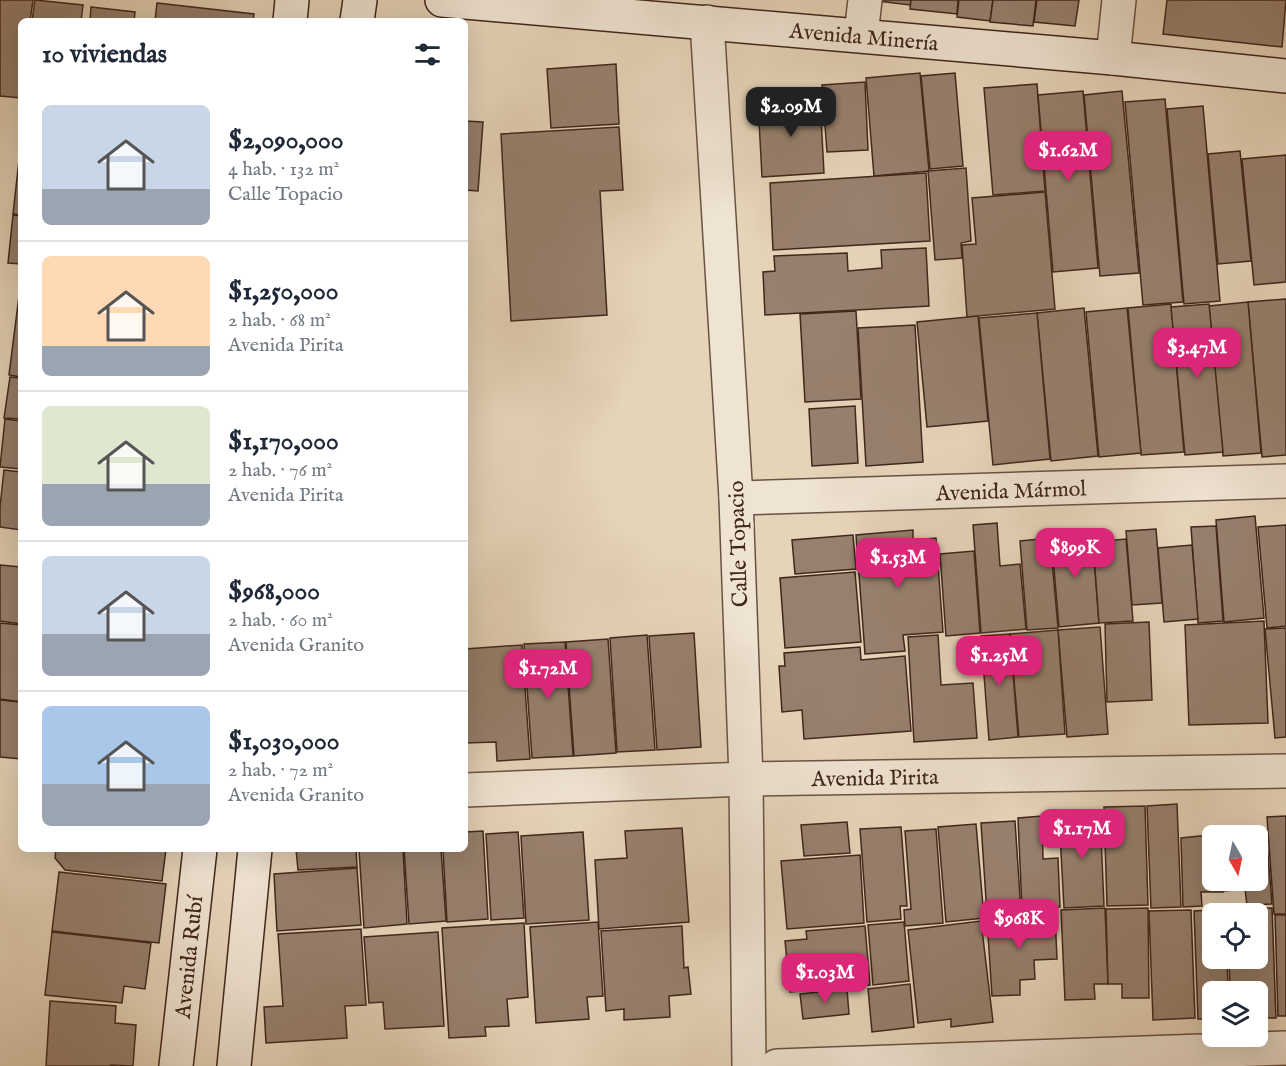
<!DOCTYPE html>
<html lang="es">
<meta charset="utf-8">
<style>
body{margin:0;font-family:"IM FELL English",serif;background:#f6f6f7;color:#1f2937;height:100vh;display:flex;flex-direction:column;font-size:22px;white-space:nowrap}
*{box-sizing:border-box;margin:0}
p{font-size:20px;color:#747a83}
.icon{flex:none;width:33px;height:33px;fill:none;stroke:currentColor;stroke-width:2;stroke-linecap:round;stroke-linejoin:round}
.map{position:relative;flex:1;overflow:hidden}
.side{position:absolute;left:18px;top:18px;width:450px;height:834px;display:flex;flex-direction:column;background:#fff;border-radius:9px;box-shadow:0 6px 24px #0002}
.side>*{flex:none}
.needle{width:39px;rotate:171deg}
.fabs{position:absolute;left:1202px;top:825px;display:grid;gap:12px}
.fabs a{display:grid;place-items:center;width:66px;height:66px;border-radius:9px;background:#fff;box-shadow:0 6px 24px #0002;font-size:30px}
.price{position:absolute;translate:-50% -51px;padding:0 14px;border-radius:12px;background:#db2777;color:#fff;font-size:20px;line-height:39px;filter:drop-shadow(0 2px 3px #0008)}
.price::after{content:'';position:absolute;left:50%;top:36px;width:18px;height:14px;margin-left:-9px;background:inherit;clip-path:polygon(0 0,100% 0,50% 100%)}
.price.selected{background:#222;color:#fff}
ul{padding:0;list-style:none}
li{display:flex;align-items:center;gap:18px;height:150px;padding:0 24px}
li+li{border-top:2px solid #e0e1e3}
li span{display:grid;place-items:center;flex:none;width:168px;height:120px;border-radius:9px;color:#555}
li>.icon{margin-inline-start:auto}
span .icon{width:72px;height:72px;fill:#fffc;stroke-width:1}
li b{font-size:26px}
h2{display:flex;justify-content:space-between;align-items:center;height:72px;padding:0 24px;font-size:26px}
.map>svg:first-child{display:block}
.building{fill:#97806e;stroke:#41261c;stroke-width:1.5}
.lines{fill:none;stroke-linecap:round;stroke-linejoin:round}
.street-casing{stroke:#6a5243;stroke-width:36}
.secondary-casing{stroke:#41261c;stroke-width:36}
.street{stroke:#efe3d2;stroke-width:33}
.secondary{stroke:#efe3d2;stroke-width:33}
.labels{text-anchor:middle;stroke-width:6;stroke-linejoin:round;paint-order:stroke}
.street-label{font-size:22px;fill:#41261c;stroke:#efe3d2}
</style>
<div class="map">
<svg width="1286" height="1066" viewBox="0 0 1286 1066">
<rect width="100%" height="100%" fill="#e6d4b9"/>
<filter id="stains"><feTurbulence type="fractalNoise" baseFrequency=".00333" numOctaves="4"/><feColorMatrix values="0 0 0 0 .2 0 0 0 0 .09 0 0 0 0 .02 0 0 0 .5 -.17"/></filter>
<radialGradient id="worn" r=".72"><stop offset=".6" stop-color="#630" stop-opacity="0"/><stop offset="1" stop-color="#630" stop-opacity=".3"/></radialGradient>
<g class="building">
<path d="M0,0H33L30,21H21V98L0,96Z"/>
<path d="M35,0L83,5L81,21H32Z"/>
<path d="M878,0H911L910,5L878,1Z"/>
<path d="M911,0H958L957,14L910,9Z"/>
<path d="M959,0H993L990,21L957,17Z"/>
<path d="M993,0H1036L1033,26L990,22Z"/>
<path d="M1037,0H1079L1075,26L1034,22Z"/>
<path d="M1167,0H1286L1282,47L1163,34Z"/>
<path d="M157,3L254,14L253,21H155Z"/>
<path d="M91,7L135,12L134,21H90Z"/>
<path d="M616,64L619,124L551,128L547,69Z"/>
<path d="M920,73L929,171L874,176L866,78Z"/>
<path d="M955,73L963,166L930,169L921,76Z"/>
<path d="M865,82L868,150L827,152L822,85Z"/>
<path d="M1037,84L1045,191L993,195L984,88Z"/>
<path d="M1083,91L1098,268L1053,272L1038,95Z"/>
<path d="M1122,91L1139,273L1100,276L1084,95Z"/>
<path d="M820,98L824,173L762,177L758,102Z"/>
<path d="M1165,99L1183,302L1143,305L1125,102Z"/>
<path d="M1203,106L1220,301L1184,304L1167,109Z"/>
<path d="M465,121L483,122L478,191L465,190Z"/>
<path d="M619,127L623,190L600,191L607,315L511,321L501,134Z"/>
<path d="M21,142V215L13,214Z"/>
<path d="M1240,151L1251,261L1218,264L1208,154Z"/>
<path d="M1286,155V282L1254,285L1242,159Z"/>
<path d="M966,168L971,241L961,243L962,258L935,260L928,171Z"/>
<path d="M926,173L930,241L773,250L770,183Z"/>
<path d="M1045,192L1055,309L967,317L962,245L976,244L972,198Z"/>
<path d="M13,215L21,216V264L8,263Z"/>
<path d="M926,248L929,306L765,315L763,272L775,271L774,256L847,253L848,271L882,268L881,250Z"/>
<path d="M19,296L21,297V377L9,375Z"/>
<path d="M1286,299V455L1262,457L1248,302Z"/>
<path d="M1248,302L1261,453L1223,456L1209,306Z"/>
<path d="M1171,304L1184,452L1141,455L1128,308Z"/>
<path d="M1209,304L1223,452L1185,455L1171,307Z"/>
<path d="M1084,308L1098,456L1051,461L1037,313Z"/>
<path d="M1127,308L1141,453L1099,457L1086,312Z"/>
<path d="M856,311L861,399L805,402L800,314Z"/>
<path d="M1037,313L1050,459L993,465L979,318Z"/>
<path d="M978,316L988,421L927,427L917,322Z"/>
<path d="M915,325L923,462L866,466L858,328Z"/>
<path d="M10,377L21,378V419L4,418Z"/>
<path d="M855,406L858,463L812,466L809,409Z"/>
<path d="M5,419L21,421V469L0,467Z"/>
<path d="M4,470L21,472V530L0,527V507Z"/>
<path d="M1255,516L1264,618L1224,622L1216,520Z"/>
<path d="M997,523L1000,566L1020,564L1026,629L981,633L973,525Z"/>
<path d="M1286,525V626L1267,628L1258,527Z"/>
<path d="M1216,526L1223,621L1198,623L1191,527Z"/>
<path d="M1156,529L1162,603L1132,605L1126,531Z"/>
<path d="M913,530V540L936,538L943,632L903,635L905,651L865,654L856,535Z"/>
<path d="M1092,532L1099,623L1059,627L1051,535Z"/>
<path d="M853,535L856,569L795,574L792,540Z"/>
<path d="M1050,538L1058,628L1027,630L1020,541Z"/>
<path d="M1126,539L1133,621L1099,623L1093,542Z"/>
<path d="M1192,545L1198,619L1164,622L1158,548Z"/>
<path d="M974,551L980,633L946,636L940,554Z"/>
<path d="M0,565L21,567V624L0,621Z"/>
<path d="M855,572L861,642L785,648L780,578Z"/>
<path d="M1264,621L1268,723L1189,725L1185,625Z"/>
<path d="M1149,622L1152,700L1107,702L1105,624Z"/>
<path d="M0,623L21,625V702L0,699Z"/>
<path d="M1100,627L1108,734L1067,737L1058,630Z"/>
<path d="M1286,628V737L1275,738L1265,629Z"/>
<path d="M1058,630L1065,734L1019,737L1010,634Z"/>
<path d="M694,633L701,747L657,750L649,636Z"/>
<path d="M1010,634L1018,737L989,740L981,636Z"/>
<path d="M647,635L655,750L617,752L610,638Z"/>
<path d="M938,635L941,685L973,683L977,738L914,742L908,637Z"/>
<path d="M608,639L616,753L574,756L566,642Z"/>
<path d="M565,642L573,756L532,758L524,644Z"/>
<path d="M522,645L530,759L497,761L496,742L465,743V649Z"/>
<path d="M860,647L861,660L905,656L911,731L804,739L802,710L782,712L779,666H785L784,653Z"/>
<path d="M0,700L21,702V759L0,757Z"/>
<path d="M1177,804L1181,907L1151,908L1147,806Z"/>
<path d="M1145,806L1148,905L1107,906L1104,807Z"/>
<path d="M1100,813L1104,906L1064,908L1059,815Z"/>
<path d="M1042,816L1043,859L1058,858L1060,907L1022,909L1018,818Z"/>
<path d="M1286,816V914H1274L1267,817Z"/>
<path d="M1015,821L1021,912L987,915L981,823Z"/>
<path d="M847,822L850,853L804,856L801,825Z"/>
<path d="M976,824L984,918L946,922L938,827Z"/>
<path d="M901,827L907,906H900L901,919L867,922L860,829Z"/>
<path d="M682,828L689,922L599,929L595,860L627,858L625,831Z"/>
<path d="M936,829L943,923L905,926L904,910L911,909L905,831Z"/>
<path d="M1266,830L1272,904L1247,905L1245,889L1224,891L1223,880H1257V836H1220V833Z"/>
<path d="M483,831L488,919L447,922L443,849H465V832Z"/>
<path d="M518,832L524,918L491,920L486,834Z"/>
<path d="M583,832L589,920L526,924L521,836Z"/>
<path d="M1219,834V836H1212V880H1222L1223,892H1201L1202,906L1183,907L1181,838Z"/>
<path d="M56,849H166L162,881L65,870L55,858Z"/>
<path d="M296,849H356L357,867L298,870Z"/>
<path d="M359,849H403L407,924L364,928Z"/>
<path d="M404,849H441L446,921L409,924Z"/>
<path d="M860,855L864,923L787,929L781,861Z"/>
<path d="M357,868L361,925L277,931L274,874Z"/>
<path d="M59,872L166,884L159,943L52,931Z"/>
<path d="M1105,908L1108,984H1094L1095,999L1065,1000L1061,910Z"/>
<path d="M1148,908L1149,998H1122V984H1108L1106,909Z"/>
<path d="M1272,908L1276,1018H1257V992H1230L1229,958H1257V914H1227V910Z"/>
<path d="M1225,909L1226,914H1212V958H1227L1228,988L1207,989L1208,1019H1198L1194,911Z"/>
<path d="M1191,910L1195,1018L1153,1020L1149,911Z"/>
<path d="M1055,915L1057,959L1034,960L1035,979L1020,980V995L992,996L987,919Z"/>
<path d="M1275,915H1286V1016H1278Z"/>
<path d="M981,921L993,1022L951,1027V1019L918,1023L908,930Z"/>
<path d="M598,922L603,996L587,997L589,1019L536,1023L530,927Z"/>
<path d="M904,922L909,981L873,985L868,925Z"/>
<path d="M524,923L528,997L507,999L509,1026L485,1027L486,1036L449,1038L442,928Z"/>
<path d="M682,926L684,968L688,967L691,994L669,996L670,1017L624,1020V1009L606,1011L601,931Z"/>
<path d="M865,926L870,985L790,992L785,941L807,939L806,931Z"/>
<path d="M361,929L366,1005L345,1006L347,1038L266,1043L264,1007L283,1006L278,934Z"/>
<path d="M52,932L151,943L145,989L124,986L122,1003L45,995Z"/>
<path d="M438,932L444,1026L385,1029L383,1002L369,1003L364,937Z"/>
<path d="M910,984L914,1027L872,1032L868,989Z"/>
<path d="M847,989L849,1014L803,1019L800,994Z"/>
<path d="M50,1001L116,1006L115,1023L136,1025L133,1066L111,1065V1066H46Z"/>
</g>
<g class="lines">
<g class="street-casing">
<g id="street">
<path d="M707,22L736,498L746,779L749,1066"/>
<path d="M861,35L865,0"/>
<path d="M1113,58L1119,0"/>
<path d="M736,498L1286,481"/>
<path d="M465,790L746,779L1286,771"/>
<path d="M777,1066L1286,1048"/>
</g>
</g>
<g class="secondary-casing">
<g id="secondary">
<path d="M442,0L1113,58L1286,76"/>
<path d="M290,21L292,0"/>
<path d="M357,21L360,0"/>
<path d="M176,1066L200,849"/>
<path d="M234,1066L255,849"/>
</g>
</g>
<use href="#street" class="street"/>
<use href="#secondary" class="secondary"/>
</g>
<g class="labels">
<g class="street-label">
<text transform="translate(864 36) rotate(5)" y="8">Avenida Minería</text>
<text transform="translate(1011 490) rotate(-2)" y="8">Avenida Mármol</text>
<text transform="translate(737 544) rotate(-92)" y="8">Calle Topacio</text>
<text transform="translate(875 777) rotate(-1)" y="8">Avenida Pirita</text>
<text transform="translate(188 957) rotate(-84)" y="8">Avenida Rubí</text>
</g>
</g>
<rect width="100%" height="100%" filter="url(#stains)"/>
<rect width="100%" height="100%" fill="url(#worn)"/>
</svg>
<div class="fabs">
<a><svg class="needle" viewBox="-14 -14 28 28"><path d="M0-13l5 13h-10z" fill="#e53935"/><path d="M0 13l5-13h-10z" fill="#747a83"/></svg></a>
<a><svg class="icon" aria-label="locate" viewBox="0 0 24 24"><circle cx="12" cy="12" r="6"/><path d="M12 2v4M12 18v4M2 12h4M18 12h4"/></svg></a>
<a><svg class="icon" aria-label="layers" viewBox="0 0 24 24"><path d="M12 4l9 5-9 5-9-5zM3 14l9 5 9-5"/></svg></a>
</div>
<b class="price selected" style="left:791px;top:138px">$2.09M</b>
<b class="price" style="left:1068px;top:182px">$1.62M</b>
<b class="price" style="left:1197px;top:379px">$3.47M</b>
<b class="price" style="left:1075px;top:579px">$899K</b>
<b class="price" style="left:898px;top:589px">$1.53M</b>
<b class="price" style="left:999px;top:687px">$1.25M</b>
<b class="price" style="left:548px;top:700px">$1.72M</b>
<b class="price" style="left:1082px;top:860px">$1.17M</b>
<b class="price" style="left:1019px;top:950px">$968K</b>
<b class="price" style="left:825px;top:1004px">$1.03M</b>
<section class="side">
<h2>10 viviendas<svg class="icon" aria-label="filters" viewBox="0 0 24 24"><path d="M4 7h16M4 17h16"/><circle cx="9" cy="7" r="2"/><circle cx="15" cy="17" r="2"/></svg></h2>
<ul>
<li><span style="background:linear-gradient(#c9d6e8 70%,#9aa5b1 0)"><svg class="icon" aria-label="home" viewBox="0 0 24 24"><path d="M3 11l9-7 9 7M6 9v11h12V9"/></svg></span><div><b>$2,090,000</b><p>4 hab. · 132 m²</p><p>Calle Topacio</p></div></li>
<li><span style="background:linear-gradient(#ffd9b3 75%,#9aa5b1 0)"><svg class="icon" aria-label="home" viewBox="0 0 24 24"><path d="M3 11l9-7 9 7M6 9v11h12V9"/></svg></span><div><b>$1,250,000</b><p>2 hab. · 68 m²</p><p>Avenida Pirita</p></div></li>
<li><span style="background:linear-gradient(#dfe7d0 65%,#9aa5b1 0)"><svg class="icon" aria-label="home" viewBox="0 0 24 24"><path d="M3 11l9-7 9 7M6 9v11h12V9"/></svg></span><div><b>$1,170,000</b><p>2 hab. · 76 m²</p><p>Avenida Pirita</p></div></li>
<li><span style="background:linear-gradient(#c9d6e8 65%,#9aa5b1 0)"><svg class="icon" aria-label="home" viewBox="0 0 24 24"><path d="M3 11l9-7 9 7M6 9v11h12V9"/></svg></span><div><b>$968,000</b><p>2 hab. · 60 m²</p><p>Avenida Granito</p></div></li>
<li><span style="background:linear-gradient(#a9c7e8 65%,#9aa5b1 0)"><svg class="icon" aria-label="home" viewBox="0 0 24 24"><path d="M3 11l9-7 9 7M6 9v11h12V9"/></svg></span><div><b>$1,030,000</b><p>2 hab. · 72 m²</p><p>Avenida Granito</p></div></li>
</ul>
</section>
</div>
